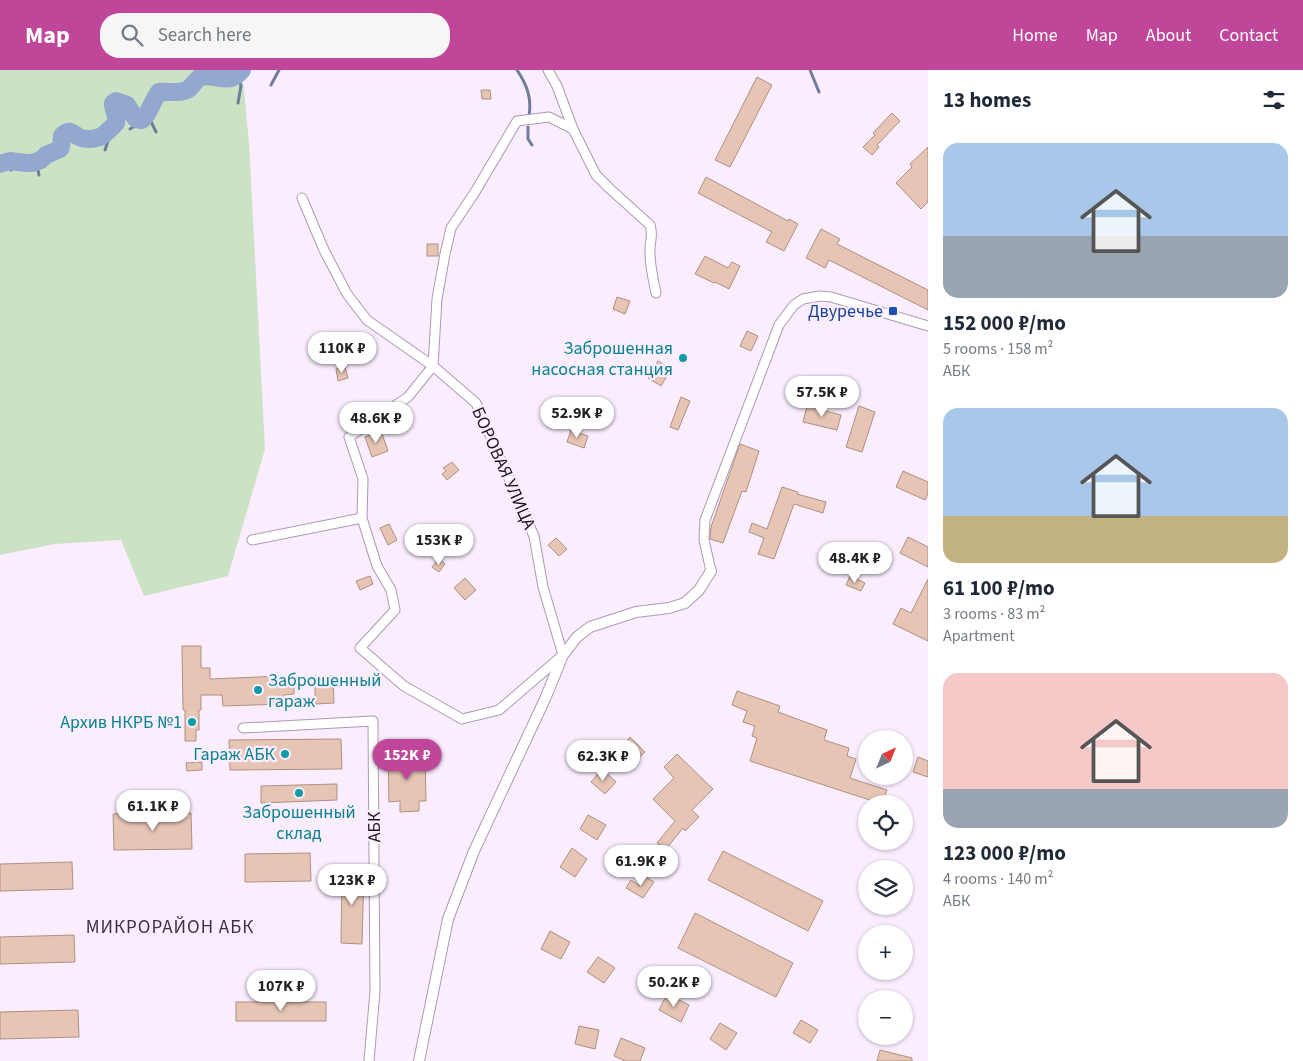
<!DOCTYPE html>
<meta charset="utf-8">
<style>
body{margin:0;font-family:"Source Sans 3",sans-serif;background:#f6f6f7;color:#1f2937;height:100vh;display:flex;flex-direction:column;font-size:19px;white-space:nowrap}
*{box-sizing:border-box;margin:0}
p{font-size:16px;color:#747a83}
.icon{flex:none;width:28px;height:28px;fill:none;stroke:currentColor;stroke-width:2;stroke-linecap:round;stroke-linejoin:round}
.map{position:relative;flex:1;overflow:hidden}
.drawer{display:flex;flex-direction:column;background:#fff;width:375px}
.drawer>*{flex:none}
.needle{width:32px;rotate:43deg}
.controls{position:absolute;left:858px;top:660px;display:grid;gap:10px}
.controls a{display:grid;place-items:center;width:55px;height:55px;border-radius:50%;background:#fff;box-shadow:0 1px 4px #0004;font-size:25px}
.price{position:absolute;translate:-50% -42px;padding:0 11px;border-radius:18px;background:#fff;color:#222;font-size:16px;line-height:32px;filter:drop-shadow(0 1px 2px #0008)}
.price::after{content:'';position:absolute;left:50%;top:30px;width:15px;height:11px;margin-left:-8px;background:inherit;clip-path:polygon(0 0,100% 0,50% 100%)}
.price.on{background:#c04699;color:#fff}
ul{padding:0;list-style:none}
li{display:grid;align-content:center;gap:10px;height:265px;padding:0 15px}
li span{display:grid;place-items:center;height:155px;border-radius:15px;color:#555}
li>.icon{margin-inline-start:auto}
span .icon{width:90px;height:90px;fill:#fffc;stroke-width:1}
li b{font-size:21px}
h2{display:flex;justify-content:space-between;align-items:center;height:60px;padding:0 15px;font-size:21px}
header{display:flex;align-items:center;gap:30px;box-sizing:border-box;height:70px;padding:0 25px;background:#c04699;color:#fff}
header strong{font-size:24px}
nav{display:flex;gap:28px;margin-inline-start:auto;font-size:18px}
.search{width:350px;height:45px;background:#f6f6f7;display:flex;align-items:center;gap:12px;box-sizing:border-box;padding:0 18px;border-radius:20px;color:#747a83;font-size:19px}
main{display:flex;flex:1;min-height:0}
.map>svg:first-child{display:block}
.green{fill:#cce2c5}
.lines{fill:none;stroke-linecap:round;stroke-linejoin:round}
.stream{stroke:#6f7c9a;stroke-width:3}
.river{stroke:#93a8cf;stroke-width:18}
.building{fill:#e6c5b4;stroke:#af9080}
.minor-casing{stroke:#ad99b3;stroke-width:11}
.tertiary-casing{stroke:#ad99b3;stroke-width:12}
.minor{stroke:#fff;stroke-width:9}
.tertiary{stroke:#fff;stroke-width:10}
.transit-dot{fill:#1a4fb4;stroke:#f9edfe;stroke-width:2}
.culture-dot{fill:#0f9aa8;stroke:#f9edfe;stroke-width:2}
.labels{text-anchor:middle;stroke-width:4.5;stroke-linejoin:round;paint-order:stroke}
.transit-label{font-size:18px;fill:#164399;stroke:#f9edfe;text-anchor:end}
.culture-label{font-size:18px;fill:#0d838f;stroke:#f9edfe;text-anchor:end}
.street-label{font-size:18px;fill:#1b141d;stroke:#f9edfe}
.neighbourhood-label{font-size:19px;letter-spacing:1px;fill:#403046;stroke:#f9edfe}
</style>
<header>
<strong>Map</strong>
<div class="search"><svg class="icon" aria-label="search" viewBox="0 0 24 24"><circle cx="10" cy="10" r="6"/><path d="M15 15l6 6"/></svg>Search here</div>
<nav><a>Home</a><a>Map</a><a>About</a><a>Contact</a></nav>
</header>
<main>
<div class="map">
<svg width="928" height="991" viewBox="0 0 928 991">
<rect width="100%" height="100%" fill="#f9edfe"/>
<path class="green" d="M0,0H242L249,73L265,379L228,506L144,526L121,470L55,474L0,485Z"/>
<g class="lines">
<g class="stream">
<path d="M517,0C527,15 532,28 529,46"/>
<path d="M810,0L819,22"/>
<path d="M237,5L241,16L238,33"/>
<path d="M271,15L279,0"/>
<path d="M147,43L156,62"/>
<path d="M528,57V69L532,75"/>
<path d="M130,59L137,55L142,50"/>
<path d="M105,80L110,65V58"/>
<path d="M36,91L39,105"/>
<path d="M11,100L15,98H25L30,93"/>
</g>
<path class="river" d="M0,94L10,91L26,93H32L41,90L46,85L60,79L61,77L62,66C69,58 72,63 79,67C85,70 94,69 100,67C106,64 111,58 116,53C118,45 112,40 113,33L116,31L127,35L136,49L142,50C149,45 152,31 159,22C168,21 178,24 187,20C193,17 195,9 201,7C216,3 228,17 242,0"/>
</g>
<g class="building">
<path d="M757,7L772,15L730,97L715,90Z"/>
<path d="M481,20H490L491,29H482Z"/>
<path d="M892,43L900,51L877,75L879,77L872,85L863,77L875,65L873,63Z"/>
<path d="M928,77V132L921,139L896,113L912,97L910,94Z"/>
<path d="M706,107L788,151L789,149L798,154L784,181L766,172L772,162L698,123Z"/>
<path d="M821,159L840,169L837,174L928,220V240L829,190L825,198L806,188Z"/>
<rect x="427" y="174" width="11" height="12"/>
<path d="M705,186L728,198L732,192L740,196L729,219L715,212L714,213L695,204Z"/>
<path d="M617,227L630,231L625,244L613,239Z"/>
<path d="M747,261L758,266L751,281L740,276Z"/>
<path d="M658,291L671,299L661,316L648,308Z"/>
<path d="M345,297L348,308L338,311L336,299Z"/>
<path d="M681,327L690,331L678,360L670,357Z"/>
<path d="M807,336L841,345L837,360L803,352Z"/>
<path d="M859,336L875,342L862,382L846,377Z"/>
<path d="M571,360L588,366L584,378L567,372Z"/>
<path d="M381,361L388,381L372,387L365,367Z"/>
<path d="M740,374L759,381L746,422L742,421L723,473L710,469L711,457Z"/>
<path d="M452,392L459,400L447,410L442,404L446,401L443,398Z"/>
<path d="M903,401L928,412V424L925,430L896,417Z"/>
<path d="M782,417L798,422L797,424L826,432L823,443L794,434L774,489L758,484L764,468L749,462L752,453L767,459Z"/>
<path d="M389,454L397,470L388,475L380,458Z"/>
<path d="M908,467L928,477V497L900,483Z"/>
<path d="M556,468L567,479L559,486L548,475Z"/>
<path d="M439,489L445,494L439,502L432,497Z"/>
<path d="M370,506L373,514L360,520L356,511Z"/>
<path d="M850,506L865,513L861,521L846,515Z"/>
<path d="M465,508L476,520L465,530L454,518Z"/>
<path d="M928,509V571L893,554L901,538L911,543Z"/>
<path d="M182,576H201V598H210V609L283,606L284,616H294V624L284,625V634L223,636L222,625H201V640H199V660H196V671H185V640H183Z"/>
<path d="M315,606H333L334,633L315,634Z"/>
<path d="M737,621L780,636L778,642L827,660L824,670L849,678L847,686L856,689L850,708L887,720L882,734L750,691L757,668L752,666L755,656L743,652L747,641L732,635Z"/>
<path d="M630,667L645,682L628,698L613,684Z"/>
<path d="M341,669L342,699L230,700L229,670Z"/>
<path d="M388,684H425L426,731H419V741L400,742V731L389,732Z"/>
<path d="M677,684L713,719L692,740L699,747L685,761L683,758L666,779L657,773L675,751L653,729L674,708L664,697Z"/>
<path d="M918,687L928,691V707L913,702Z"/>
<path d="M202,692V700L187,701L186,693Z"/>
<path d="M602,699L616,712L605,724L591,712Z"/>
<path d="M337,714V730L261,733V716Z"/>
<path d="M191,743L192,779L114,780L113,744Z"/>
<path d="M588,745L606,755L597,770L580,759Z"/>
<path d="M572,778L587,789L575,807L560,797Z"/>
<path d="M723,781L823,831L808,861L708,810Z"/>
<path d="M310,783L311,811L245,812V784Z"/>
<path d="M72,792L73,819L0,821V794Z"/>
<path d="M342,800H364L362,874L341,873Z"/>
<path d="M646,807L654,812L643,828L626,818L631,810L640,816Z"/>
<path d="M695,843L793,893L776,927L678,878Z"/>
<path d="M550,861L570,872L561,889L541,879Z"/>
<path d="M74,865L75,892L0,894V867Z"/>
<path d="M598,887L615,898L604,913L587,902Z"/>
<path d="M667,924L689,935L681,952L659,940Z"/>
<rect x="236" y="932" width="90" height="19"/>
<path d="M78,940L79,967L0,969V942Z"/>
<path d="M801,950L818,960L810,973L793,963Z"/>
<path d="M720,953L737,963L726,980L710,969Z"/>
<path d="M579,956L599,960L595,979L575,974Z"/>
<path d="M621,968L645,978L640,991H625L614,986Z"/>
<path d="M880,980L912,988V991H877Z"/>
</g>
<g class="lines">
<g class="minor-casing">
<g id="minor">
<path d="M548,0L557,16L573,59L596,105L609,118L650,155C654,168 649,171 650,183C650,196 653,209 656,223"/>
<path d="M302,128L324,180L347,224L367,250L433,296L476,333L534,466L543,517L563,585L499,640L462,649L404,616L360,578L395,540L391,520L377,496L362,448L363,409L349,367L408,327L433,296L437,229L445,184L451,158L475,122L517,51L549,47L573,59"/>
<path d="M252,470L362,448"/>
<path d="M711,501L704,470L705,450L779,255L794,235L803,229L820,226L831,227L928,256"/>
<path d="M243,658L373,651L375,921L369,991"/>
</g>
</g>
<g class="tertiary-casing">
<path id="tertiary" d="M419,991L448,849L474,781L545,629L563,585L577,567L590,557L636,542L669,538L685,533L699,520L711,501"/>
</g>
<use href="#minor" class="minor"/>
<use href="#tertiary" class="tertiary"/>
</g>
<rect class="transit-dot" x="888" y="236" width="10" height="10" rx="2.5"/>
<g class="culture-dot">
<circle cx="683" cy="288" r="5"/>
<circle cx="258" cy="620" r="5"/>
<circle cx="192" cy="652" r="5"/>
<circle cx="285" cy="684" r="5"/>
<circle cx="299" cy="723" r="5"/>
</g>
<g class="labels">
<g class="transit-label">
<text x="883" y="247">Двуречье</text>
</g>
<g class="culture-label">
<text x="673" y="284">Заброшенная<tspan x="673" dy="21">насосная станция</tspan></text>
<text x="268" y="616" text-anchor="start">Заброшенный<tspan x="268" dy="21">гараж</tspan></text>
<text x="182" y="658">Архив НКРБ №1</text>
<text x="275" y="690">Гараж АБК</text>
<text x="299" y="748" text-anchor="middle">Заброшенный<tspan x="299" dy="21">склад</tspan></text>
</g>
<g class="street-label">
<text transform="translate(504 398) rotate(66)" y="6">БОРОВАЯ УЛИЦА</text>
<text transform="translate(374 757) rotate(-91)" y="6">АБК</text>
</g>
<g class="neighbourhood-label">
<text x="170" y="863">МИКРОРАЙОН АБК</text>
</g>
</g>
</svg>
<div class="controls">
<a><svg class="needle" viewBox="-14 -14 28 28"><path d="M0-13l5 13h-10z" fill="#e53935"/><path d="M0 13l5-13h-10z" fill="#747a83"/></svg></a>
<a><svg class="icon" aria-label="locate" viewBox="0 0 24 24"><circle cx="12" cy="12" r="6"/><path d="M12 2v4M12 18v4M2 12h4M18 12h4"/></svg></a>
<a><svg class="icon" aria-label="layers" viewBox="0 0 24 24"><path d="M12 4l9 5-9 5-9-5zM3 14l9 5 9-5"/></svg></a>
<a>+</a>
<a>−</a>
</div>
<b class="price" style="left:342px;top:304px">110K ₽</b>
<b class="price" style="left:822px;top:348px">57.5K ₽</b>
<b class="price" style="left:577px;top:369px">52.9K ₽</b>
<b class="price" style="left:376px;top:374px">48.6K ₽</b>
<b class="price" style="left:439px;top:496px">153K ₽</b>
<b class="price" style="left:855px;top:514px">48.4K ₽</b>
<b class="price on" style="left:407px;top:711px">152K ₽</b>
<b class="price" style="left:603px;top:712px">62.3K ₽</b>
<b class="price" style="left:153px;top:762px">61.1K ₽</b>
<b class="price" style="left:641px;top:817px">61.9K ₽</b>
<b class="price" style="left:352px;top:836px">123K ₽</b>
<b class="price" style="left:674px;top:938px">50.2K ₽</b>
<b class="price" style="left:281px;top:942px">107K ₽</b>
</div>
<section class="drawer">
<h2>13 homes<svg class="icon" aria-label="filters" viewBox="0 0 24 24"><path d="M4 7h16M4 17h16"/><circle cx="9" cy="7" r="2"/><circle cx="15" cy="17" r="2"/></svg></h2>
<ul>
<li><span style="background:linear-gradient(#a9c7e8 60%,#9aa5b1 0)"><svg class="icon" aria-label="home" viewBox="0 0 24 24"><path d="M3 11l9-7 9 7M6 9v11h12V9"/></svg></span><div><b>152 000 ₽/mo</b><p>5 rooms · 158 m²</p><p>АБК</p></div></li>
<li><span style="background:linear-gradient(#a9c7e8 70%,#c2b280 0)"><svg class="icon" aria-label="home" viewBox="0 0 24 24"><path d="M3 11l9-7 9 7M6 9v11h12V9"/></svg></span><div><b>61 100 ₽/mo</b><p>3 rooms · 83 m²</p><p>Apartment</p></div></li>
<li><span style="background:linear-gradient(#f6c9c9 75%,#9aa5b1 0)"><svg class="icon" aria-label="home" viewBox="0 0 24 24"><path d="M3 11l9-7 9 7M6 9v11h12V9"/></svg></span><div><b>123 000 ₽/mo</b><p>4 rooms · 140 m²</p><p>АБК</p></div></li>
</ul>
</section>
</main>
